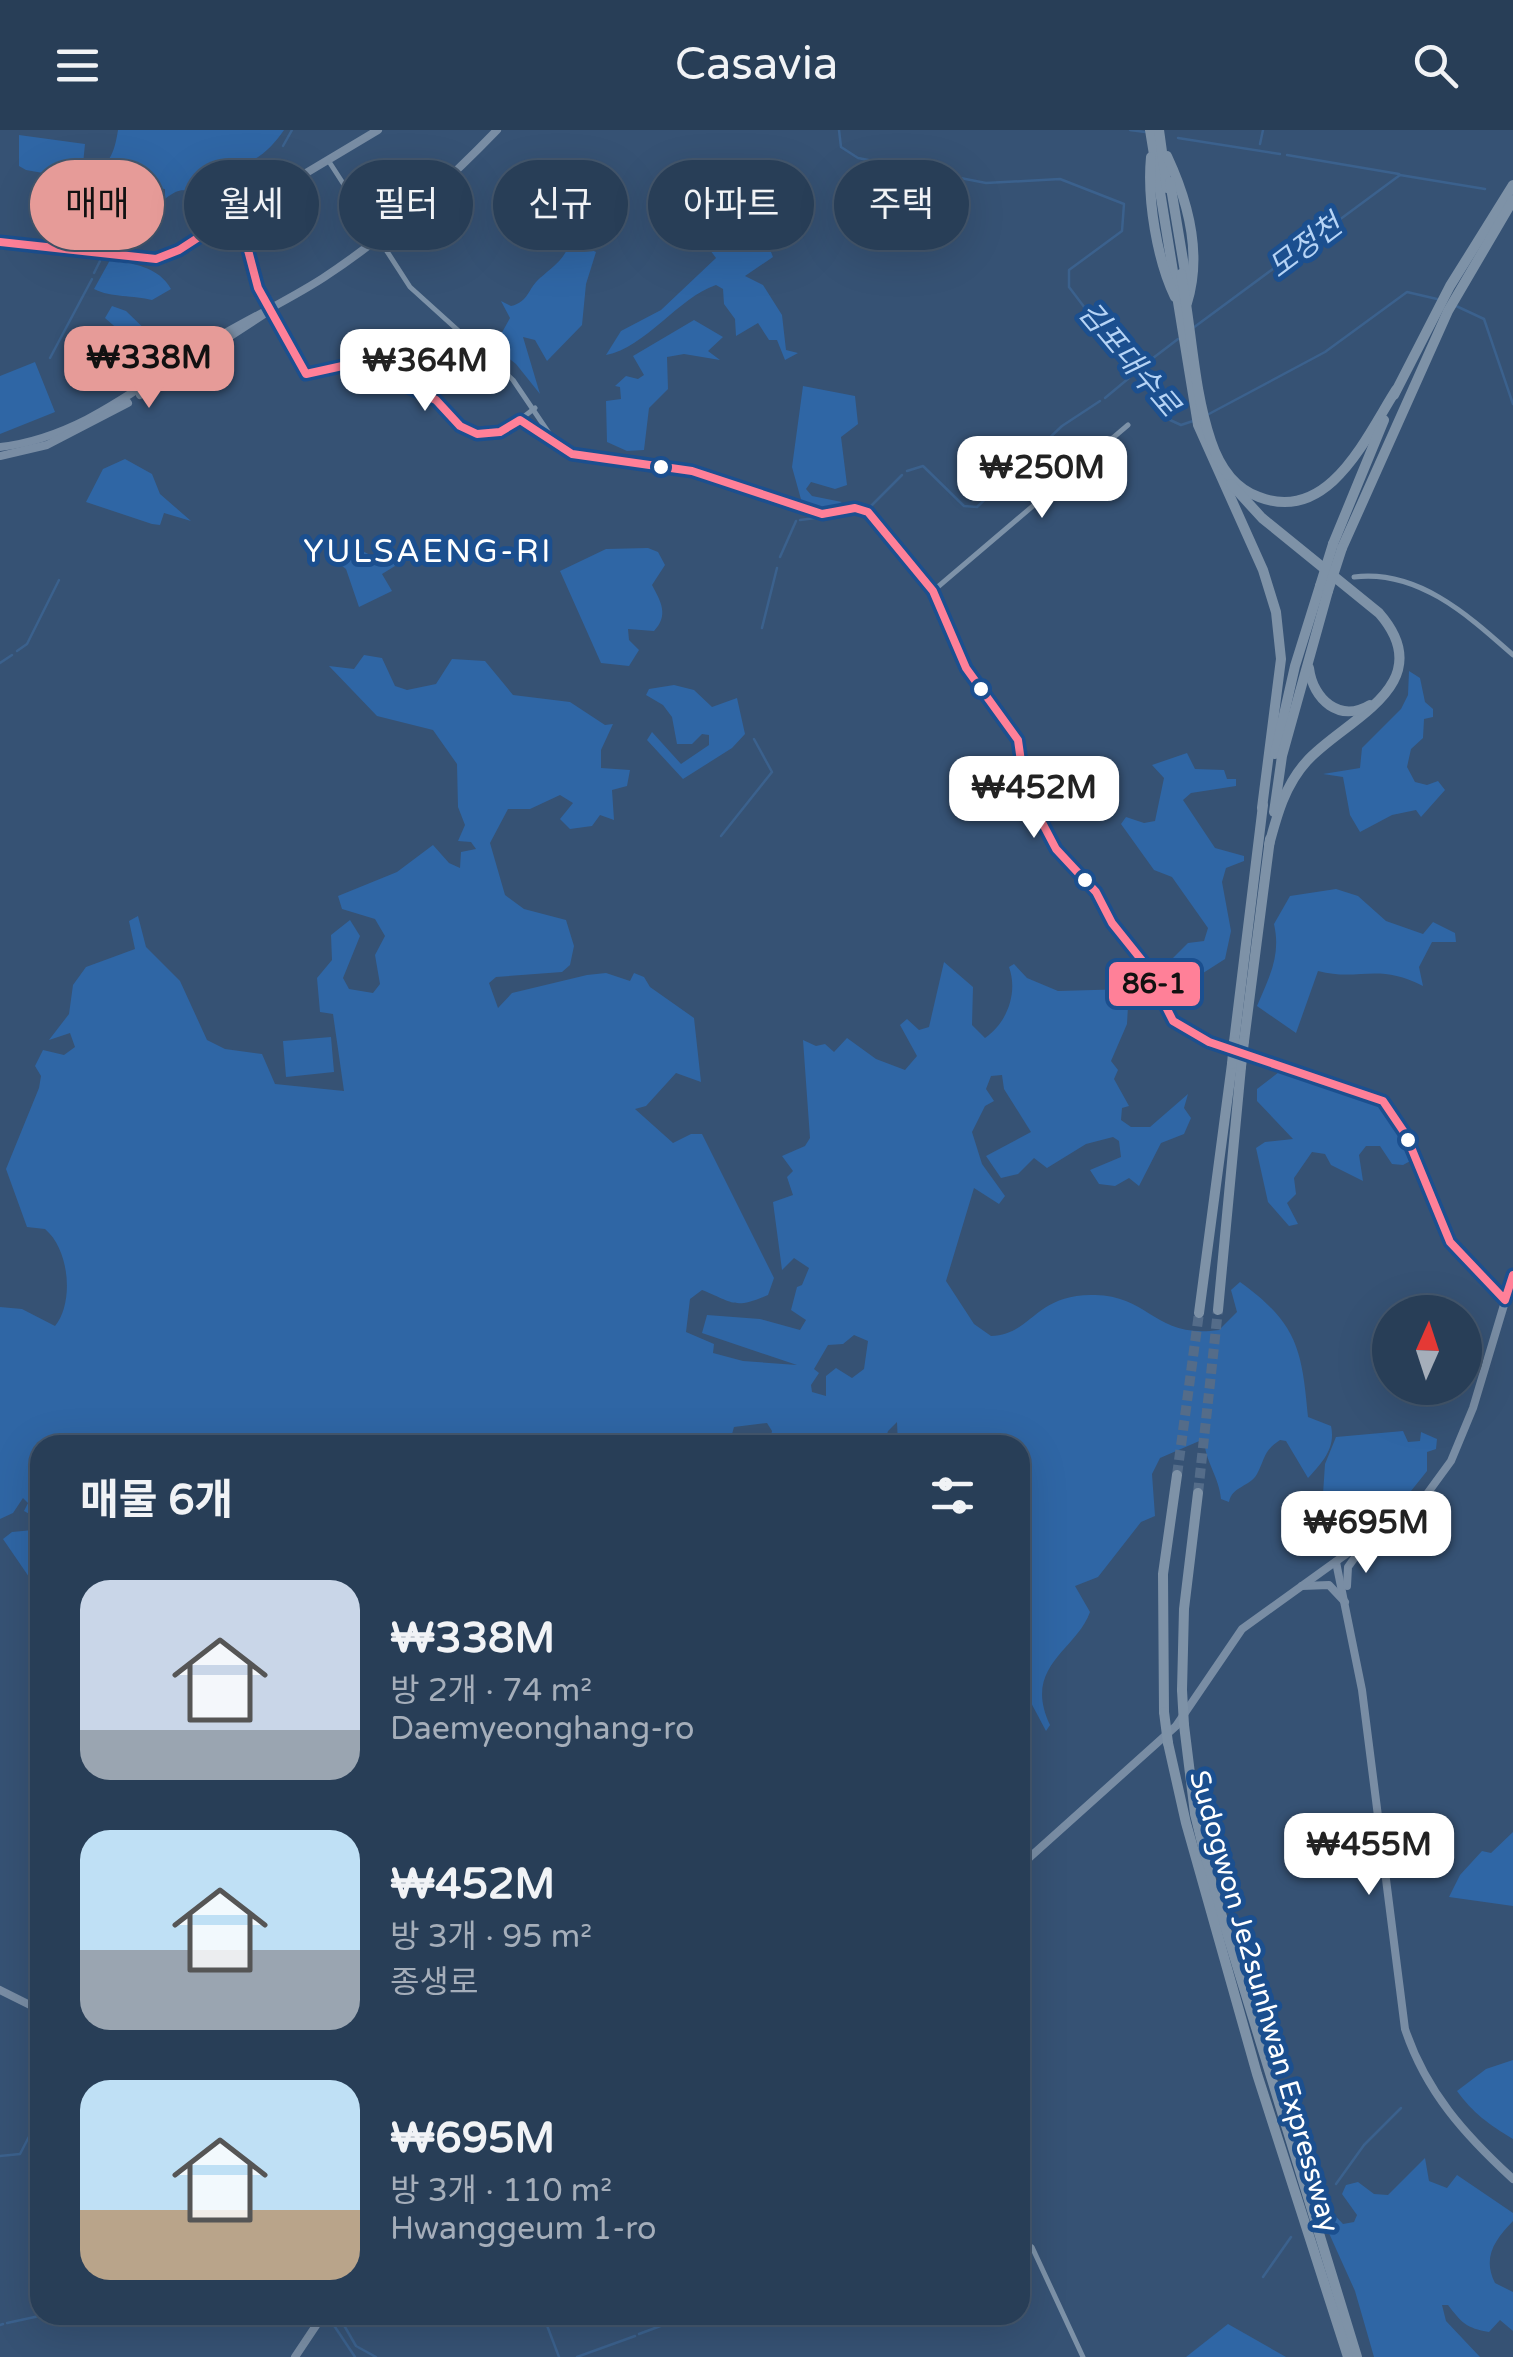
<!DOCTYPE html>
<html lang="ko">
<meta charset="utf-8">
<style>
body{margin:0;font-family:"Varela Round","Noto Sans KR",sans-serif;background:#344961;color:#f1f3f6;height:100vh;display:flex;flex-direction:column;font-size:38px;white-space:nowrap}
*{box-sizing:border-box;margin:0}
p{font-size:32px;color:#a5aeba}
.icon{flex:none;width:55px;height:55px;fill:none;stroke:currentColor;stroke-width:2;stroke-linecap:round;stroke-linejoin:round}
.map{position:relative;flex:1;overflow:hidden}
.drawer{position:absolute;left:30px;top:1305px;width:1000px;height:890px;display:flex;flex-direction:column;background:#283e57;border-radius:30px;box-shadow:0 10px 40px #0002,0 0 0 2px #44576d}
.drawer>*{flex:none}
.hud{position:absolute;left:30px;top:30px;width:1000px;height:90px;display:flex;gap:20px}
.needle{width:65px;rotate:3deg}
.buttons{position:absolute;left:1372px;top:1165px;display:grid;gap:20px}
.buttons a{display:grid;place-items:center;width:110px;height:110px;border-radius:50%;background:#283e57;box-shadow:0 10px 40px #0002,0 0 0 2px #44576d;font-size:50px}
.price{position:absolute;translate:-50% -85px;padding:0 22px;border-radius:20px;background:#fff;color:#222;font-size:32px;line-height:65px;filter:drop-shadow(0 2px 5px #0008)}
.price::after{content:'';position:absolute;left:50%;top:60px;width:30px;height:22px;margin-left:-15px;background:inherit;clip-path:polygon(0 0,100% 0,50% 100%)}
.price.active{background:#e69b98;color:#111}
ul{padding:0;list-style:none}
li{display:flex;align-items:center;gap:30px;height:250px;padding:0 50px}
li span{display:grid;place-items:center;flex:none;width:280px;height:200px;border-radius:30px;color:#555}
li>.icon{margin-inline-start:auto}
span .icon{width:120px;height:120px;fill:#fffc;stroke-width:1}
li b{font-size:42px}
h2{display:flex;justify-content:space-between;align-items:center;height:120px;padding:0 50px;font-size:42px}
.tag{padding:0 35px;border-radius:45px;background:#283e57;box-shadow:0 10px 40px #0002,0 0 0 2px #44576d;font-size:35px;line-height:90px}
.tag.active{background:#e69b98;color:#111}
header{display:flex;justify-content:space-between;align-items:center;height:130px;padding:0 50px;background:#283e57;font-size:45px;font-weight:600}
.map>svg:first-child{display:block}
.green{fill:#2f66a5;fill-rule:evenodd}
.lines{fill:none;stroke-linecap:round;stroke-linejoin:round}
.stream{stroke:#3b618d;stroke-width:2.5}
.highway-tunnel{stroke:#546c89;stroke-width:10;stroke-dasharray:10 5;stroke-linecap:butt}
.street{stroke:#7d92a8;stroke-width:5}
.secondary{stroke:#798da4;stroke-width:8}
.highway{stroke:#7e92a7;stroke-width:10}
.highway-bridge{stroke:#7e92a7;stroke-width:10}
.bus-1-casing{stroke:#1b4f8f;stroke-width:15}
.bus-1{stroke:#ff8098;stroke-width:8}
.bus-dot{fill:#fff;stroke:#1b4f8f;stroke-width:4}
.labels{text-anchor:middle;stroke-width:10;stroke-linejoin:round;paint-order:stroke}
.street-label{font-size:28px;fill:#fff;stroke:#1b4f8f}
.water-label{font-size:30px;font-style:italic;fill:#b5d3f5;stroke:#1b4f8f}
.quarter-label{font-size:32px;letter-spacing:2.5px;fill:#fff;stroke:#1b4f8f}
.line-badge{stroke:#1b4f8f;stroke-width:4}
.pale-badge-label{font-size:28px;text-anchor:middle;font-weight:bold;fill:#111}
</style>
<header><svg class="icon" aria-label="menu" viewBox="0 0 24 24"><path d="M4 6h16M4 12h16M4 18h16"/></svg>Casavia<svg class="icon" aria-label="search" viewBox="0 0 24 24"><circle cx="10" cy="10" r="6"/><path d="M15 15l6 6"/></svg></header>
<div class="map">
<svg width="1513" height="2227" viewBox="0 0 1513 2227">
<rect width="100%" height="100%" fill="#365274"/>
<g class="green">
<path d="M118,0H284C272,17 258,32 236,36L240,47L201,57V63C183,61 182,56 165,69V59L141,56L129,63L130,42L113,36L107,56L83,48L87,41L98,42C112,29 115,19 118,0Z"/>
<path d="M19,5L85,14L83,34L71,48L26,40L19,36Z"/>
<path d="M749,67L773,127L745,146L763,155L782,185L786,220L798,223L785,230L777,210H769L758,193L736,206L735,189L724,174L723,159L716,155C679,167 645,218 606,225L621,201L661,180L716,128L690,93L691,85L707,75Z"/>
<path d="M571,111L596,122L586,154L582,195L547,231L535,210L523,207L540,264L516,234L494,217L510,188L501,171L511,176C529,172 528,158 540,148C555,135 563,131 571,111Z"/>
<path d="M110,130C133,133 159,137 171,159L152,170C134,165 111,168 94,159Z"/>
<path d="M112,176L126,181L155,209L146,224L105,188Z"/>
<path d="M694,190L723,207L708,221L720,230L684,224L667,227L668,259L649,278L644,320L627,321L607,312L606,271L621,269L620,257L615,256L626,246L638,249L644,245L633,226Z"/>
<path d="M35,232L55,282L0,304V246Z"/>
<path d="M803,256L855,266L858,294L841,307L847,355L835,359L811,352L806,359L812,366L842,372L829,380L802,373L792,337Z"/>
<path d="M125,329L152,344L160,364L191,391L164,383L160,395L152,394L86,372L103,339Z"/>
<path d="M355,417L370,425L392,427L395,436L382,444L392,461L359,477L346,439L337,432Z"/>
<path d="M648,418L658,422L665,435L652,455C661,472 669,485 654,501L628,499L629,510L639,520L629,536L601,533L560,441L606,419Z"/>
<path d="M364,525L382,528L395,556L407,560L436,554L452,529L485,531L513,565L570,572L605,595L613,594L601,620V638L630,640L627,656L612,660L614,690L600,685L592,696L570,699L560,689L573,673L560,665L530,679H508L490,713L505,765L524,779L566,790L574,816L570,835L562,842L496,847L489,853L498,878L512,863L587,845L606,843L630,851L634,843L644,847L650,857L694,888L701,952L676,943L646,976L635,979L673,1013L691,1004H702L774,1148L768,1165C733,1180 733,1172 702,1160L690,1169L686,1202L714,1214L713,1223L743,1231L797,1235L702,1203L707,1185L760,1189L800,1200L806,1190L791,1180L797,1157L802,1155L809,1138L794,1128L782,1140L773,1072L793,1065L787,1047L793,1041L782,1026L805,1016L810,1008L803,910L816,916L825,914L834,922L847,908L876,929L905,940L917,926L900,895L907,889L919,900L929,897L944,832L973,857L972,895L985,908C1008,892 1018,862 1009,837L1014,834L1027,848L1058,861L1129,859L1127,894L1111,931L1118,940L1114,949L1129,976L1122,978L1121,990L1131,997H1150L1188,964L1184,978L1191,988L1184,1004L1161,1013L1139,1056L1129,1048L1115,1056L1099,1054L1090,1040L1121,1027L1119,1011L1113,1007L1086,1014L1047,1038L1034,1028L1018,1044L1001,1048L986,1026L1031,1002L1004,959L1002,945L991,946L986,959L994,971L985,976L972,1002L982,1034L1005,1066L999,1074L974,1058L946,1151L974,1194L991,1206C1032,1205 1035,1163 1095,1165C1150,1166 1155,1209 1219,1200L1237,1182L1231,1160L1240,1152C1297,1193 1302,1219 1308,1287L1331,1296C1336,1318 1322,1333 1308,1348L1286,1311L1280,1310C1263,1321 1265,1329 1257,1344C1250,1357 1232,1356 1229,1372L1221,1369C1219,1346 1205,1332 1204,1309L1160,1328L1152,1344L1155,1386L1141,1392L1098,1447L1075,1456L1090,1482C1076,1521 1022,1536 1050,1595L1046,1601L1020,1552V1315H898L897,1292L888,1301L884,1315L769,1314L772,1301L767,1293L734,1297L729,1315H40V1463L3,1409L12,1402L33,1400V1386L24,1381L28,1373L23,1368L13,1383L0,1389V1177L22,1179L55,1196C74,1173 70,1120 45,1099L27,1097L6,1039L39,958L41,946L35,936L43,920L64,925L75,917L70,903L49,910L69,884L73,855L86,837L135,819L129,791L138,786L146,817L180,851L207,910L225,919L262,924L275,954L344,961L333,884L320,882L317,848L332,830L331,805L350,790L360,806L343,848L349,859L373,863L380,854L375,825L385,806L375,789L342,779L338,766L397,742L433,715L449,733L460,738L461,722L476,719L471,712L458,711L465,695L458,677L457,634L433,600L377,586L329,536L354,539ZM854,1205L868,1211L864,1239L852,1248L836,1238L826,1246V1266L812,1262L811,1255L819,1243L814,1239L828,1215L843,1214Z"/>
<path d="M1409,541L1420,548L1425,572L1433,579V587L1424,589L1423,608L1411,619L1407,637L1415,652L1427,655L1438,651L1445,660L1421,687L1416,680L1392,685L1360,702L1350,685L1343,647L1323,644L1360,638L1362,618L1401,579L1408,565Z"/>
<path d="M674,555L694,560L712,577L737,568L745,604L732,618L683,649L647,610L652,602L681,634L709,615V605L702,604L692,614H677L672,587L663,575L646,565L649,559Z"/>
<path d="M1187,623L1195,639L1224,640L1227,649H1236V656L1191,663L1183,670L1215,718L1244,726V731L1226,738L1222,752L1231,801L1225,829L1200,845L1166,835L1188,813L1204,811L1208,798L1172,747L1154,740L1121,694L1126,687L1144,693L1155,691L1164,648L1152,635Z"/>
<path d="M1336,759L1358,766L1386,791L1423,804L1433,792L1455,803L1456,812H1432L1419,837L1423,856C1377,832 1359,852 1318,841L1296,903L1257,876C1270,846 1281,825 1274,794L1290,766Z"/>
<path d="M331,907L334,942L286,947L283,911Z"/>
<path d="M1279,942L1380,973L1395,990L1414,1029L1403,1035L1392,1034L1380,1016H1366L1359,1025L1363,1051L1331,1035L1325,1024L1312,1022L1294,1048L1296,1064L1287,1073L1298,1094L1289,1096L1268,1072L1256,1018L1265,1012L1293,1009L1257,971V959Z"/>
<path d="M1403,1301L1408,1312L1420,1311L1421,1302L1437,1309L1436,1319L1427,1322V1341L1407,1366L1390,1364L1367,1396L1357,1395L1361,1367L1323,1364L1325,1334L1336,1307Z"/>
<path d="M1513,1702V1776L1449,1767L1460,1745L1482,1721L1491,1723Z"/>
<path d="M1513,1930V2009C1488,1994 1473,1983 1457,1961L1486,1939Z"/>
<path d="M1425,2028L1429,2051L1447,2058L1457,2045L1513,2083V2091C1495,2110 1482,2127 1495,2153L1513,2162V2201L1500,2190L1489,2202C1466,2198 1462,2193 1448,2175H1442L1446,2191L1480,2227H1374L1355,2161L1319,2081L1325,2075L1343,2094L1354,2092L1357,2085L1342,2064L1346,2055L1358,2052L1374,2064L1388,2065Z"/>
<path d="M1228,2194L1286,2227H1186Z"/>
</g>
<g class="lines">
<g class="stream">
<path d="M839,0L841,17L858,28L986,53L1060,49L1124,74L1122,101L1069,140V157L1170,290L1181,295L1196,290"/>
<path d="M1130,0L1145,2"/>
<path d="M1178,8L1280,24"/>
<path d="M1260,14L1263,0"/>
<path d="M283,16L292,0"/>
<path d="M1287,25L1399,44"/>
<path d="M122,85L139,79"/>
<path d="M104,120L119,88"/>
<path d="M94,143L100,131"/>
<path d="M1454,175L1484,189L1513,274"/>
<path d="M1193,198L1400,45L1485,59"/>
<path d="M50,228L92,149"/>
<path d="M1140,238L1178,209"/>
<path d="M1105,268L1129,248"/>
<path d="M1207,285L1325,222L1407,162L1437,169"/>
<path d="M907,341L923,336L964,376L977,377L1062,296L1100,271"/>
<path d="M869,378L902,345"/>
<path d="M800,390L863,382"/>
<path d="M780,427L796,391"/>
<path d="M762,498L777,438"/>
<path d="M17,521L27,514L59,450"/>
<path d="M0,533L12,525"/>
<path d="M721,706L772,642L754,609"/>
<path d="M0,2026L20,2024L34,1997"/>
<path d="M1336,2054L1364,2015L1401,1978"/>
<path d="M1263,2147L1291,2107"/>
<path d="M338,2185L356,2216L376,2227"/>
<path d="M543,2185L559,2227"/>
<path d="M329,2188L355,2227"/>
<path d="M7,2193L44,2185"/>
<path d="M0,2195L3,2194"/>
<path d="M639,2204L690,2185"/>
<path d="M577,2227L635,2206"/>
</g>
<g class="highway-tunnel">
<path d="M1177,1345L1199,1183"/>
<path d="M1198,1363L1218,1180"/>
</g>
<g class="street">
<path d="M328,30L410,157L513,250L553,309"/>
<path d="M233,85L244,105L258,158L306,244L356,233L436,270L460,296L477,304L508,299L535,278"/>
<path d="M520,290L572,324L692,341L822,384L855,378L868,382L933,461L966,538L1018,610L1025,660L1056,719L1096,762L1112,793L1144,833L1167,883L1192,905L1231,920"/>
<path d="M1354,447C1418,439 1469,486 1513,525"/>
<path d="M933,461L1128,295"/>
<path d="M1242,924L1375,966L1389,976L1406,1005L1450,1112L1505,1170"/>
<path d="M1020,2109L1032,2117L1083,2227"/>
</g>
<g class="secondary">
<path d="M0,112L134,130L167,126L378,0"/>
<path d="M140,265L266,183"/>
<path d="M0,317C79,308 138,257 203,216C242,192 284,173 323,148C387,106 444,55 497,0"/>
<path d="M0,326L47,315L128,273"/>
<path d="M1336,1432L1362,1560L1405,1899C1426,1962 1465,2005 1513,2049"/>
<path d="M1302,1456L1329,1455L1345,1472"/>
<path d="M1347,1456L1348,1437L1361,1419"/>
<path d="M1020,1736L1176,1596L1242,1499L1424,1368L1451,1331L1473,1278L1513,1145"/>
<path d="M0,1860L40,1880"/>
<path d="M295,2227L323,2185"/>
</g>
<g class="highway">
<path d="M1150,0L1198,295L1263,440L1276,482L1281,529L1262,678"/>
<path d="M1159,0L1167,58"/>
<path d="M1167,26C1188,71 1202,125 1187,173"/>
<path d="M1151,27C1147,69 1157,130 1175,167"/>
<path d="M1170,52L1186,148"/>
<path d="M1181,144C1192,199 1193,258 1211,311C1219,335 1234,358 1259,367C1329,394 1366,307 1396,260"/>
<path d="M1394,265L1450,156L1513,55"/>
<path d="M1231,354L1262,388L1379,483C1442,555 1344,590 1307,631C1285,655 1277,685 1269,715"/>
<path d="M1333,414L1384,290"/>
<path d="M1342,418L1448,181L1513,70"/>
<path d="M1309,538C1313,570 1340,593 1370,575"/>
<path d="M1275,624L1295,536L1320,456"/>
<path d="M1274,682L1282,626L1328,461"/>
<path d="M1244,911L1270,709"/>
<path d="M1234,912L1263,675"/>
<path d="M1218,1180L1241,937"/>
<path d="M1199,1183L1232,934"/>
<path d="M1182,1560L1184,1479L1198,1363"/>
<path d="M1164,1582L1163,1444L1177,1345"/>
<path d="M1184,1595L1195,1684L1212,1754L1357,2227"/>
<path d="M1168,1613L1186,1693L1257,1944L1348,2227"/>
</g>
<g class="highway-bridge">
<path d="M1320,456L1333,414"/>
<path d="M1328,461L1342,418"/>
<path d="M1232,934L1234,912"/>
<path d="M1241,937L1244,911"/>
<path d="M1182,1560L1184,1595"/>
<path d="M1164,1582L1168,1613"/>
</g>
<g class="bus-1-casing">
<path id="bus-1" d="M0,112L156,129L179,120L233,85L244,105L258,158L306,244L356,233L436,270L460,296L477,304L500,302L520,290L572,324L692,341L822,384L855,378L868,382L933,461L966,538L1018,610L1025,660L1056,719L1096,762L1112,793L1144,833L1173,891L1209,912L1383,971L1406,1005L1450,1112L1505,1170L1513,1145"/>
</g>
<use href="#bus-1" class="bus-1"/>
</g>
<g class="bus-dot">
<circle cx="661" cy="337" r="9"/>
<circle cx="981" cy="559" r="9"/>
<circle cx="1085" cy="750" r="9"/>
<circle cx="1408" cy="1010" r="9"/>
</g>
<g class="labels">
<g class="street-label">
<text transform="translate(1265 1871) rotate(74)" y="10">Sudogwon Je2sunhwan Expressway</text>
</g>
<g class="water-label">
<text transform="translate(1305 116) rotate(-37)" y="10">모정천</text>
<text transform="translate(1129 229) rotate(50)" y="10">김포대수로</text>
</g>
<g class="quarter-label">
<text x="428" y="432">YULSAENG-RI</text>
</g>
</g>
<rect class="line-badge" x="1107" y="830" width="95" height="48" rx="10" fill="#ff8098"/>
<g class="pale-badge-label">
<text x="1154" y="863">86-1</text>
</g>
</svg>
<div class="buttons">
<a><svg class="needle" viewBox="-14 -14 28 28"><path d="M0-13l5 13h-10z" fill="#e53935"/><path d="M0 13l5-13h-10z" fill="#a5aeba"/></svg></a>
</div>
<b class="price active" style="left:149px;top:281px">₩338M</b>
<b class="price" style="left:425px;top:284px">₩364M</b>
<b class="price" style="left:1042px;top:391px">₩250M</b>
<b class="price" style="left:1034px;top:711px">₩452M</b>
<b class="price" style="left:1366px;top:1446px">₩695M</b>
<b class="price" style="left:1369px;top:1768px">₩455M</b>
<div class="hud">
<a class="tag active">매매</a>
<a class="tag">월세</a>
<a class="tag">필터</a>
<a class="tag">신규</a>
<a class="tag">아파트</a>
<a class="tag">주택</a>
</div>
<section class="drawer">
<h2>매물 6개<svg class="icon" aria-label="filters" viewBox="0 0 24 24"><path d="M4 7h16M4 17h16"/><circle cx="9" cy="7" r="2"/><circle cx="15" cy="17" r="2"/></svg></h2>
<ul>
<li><span style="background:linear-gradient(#c9d6e8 75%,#9aa5b1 0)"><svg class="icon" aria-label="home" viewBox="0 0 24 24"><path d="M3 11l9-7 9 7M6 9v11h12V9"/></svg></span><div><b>₩338M</b><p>방 2개 · 74 m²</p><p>Daemyeonghang-ro</p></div></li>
<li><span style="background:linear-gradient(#bfe0f5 60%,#9aa5b1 0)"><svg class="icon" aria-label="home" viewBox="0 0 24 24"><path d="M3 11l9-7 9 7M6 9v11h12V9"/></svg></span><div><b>₩452M</b><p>방 3개 · 95 m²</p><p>종생로</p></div></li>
<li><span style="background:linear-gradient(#bfe0f5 65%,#b9a48a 0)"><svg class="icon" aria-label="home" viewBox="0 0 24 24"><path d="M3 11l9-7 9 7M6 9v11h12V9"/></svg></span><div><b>₩695M</b><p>방 3개 · 110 m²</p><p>Hwanggeum 1-ro</p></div></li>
</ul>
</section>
</div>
